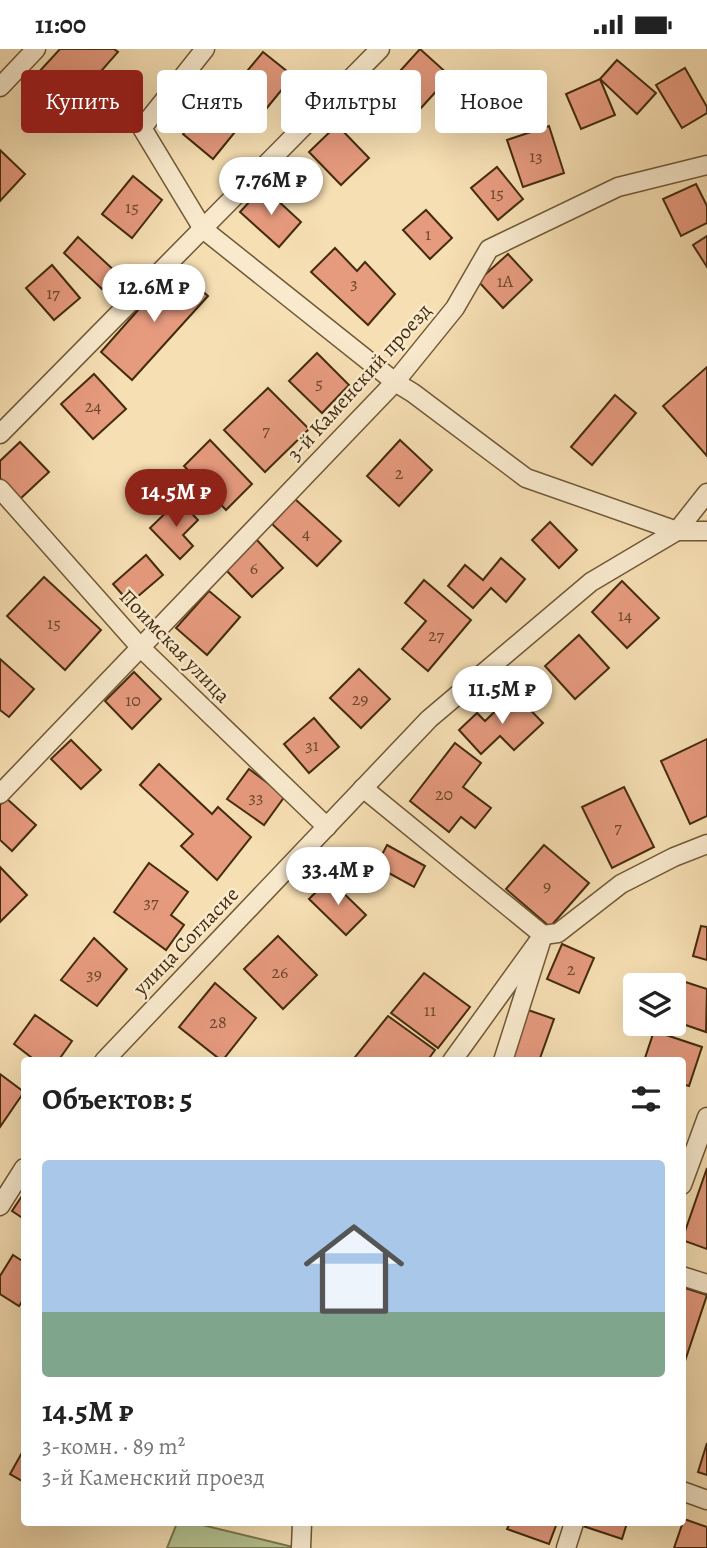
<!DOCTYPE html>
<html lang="ru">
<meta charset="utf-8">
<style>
body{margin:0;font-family:Alegreya,serif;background:#f2f2f2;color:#222;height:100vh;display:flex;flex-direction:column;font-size:26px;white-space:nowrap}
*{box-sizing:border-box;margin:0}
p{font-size:23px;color:#767676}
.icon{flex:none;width:38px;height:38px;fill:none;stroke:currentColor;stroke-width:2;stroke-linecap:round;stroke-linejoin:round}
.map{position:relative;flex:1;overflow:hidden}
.side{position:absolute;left:21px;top:1008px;width:665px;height:469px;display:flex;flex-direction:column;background:#fff;border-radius:7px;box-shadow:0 7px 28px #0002}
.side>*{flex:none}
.hud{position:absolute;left:21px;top:21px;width:665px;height:63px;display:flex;gap:14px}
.fabs{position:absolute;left:623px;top:924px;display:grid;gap:14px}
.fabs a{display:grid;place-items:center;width:63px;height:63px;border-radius:7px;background:#fff;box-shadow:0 7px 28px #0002;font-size:35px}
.price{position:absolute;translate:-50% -60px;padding:0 16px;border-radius:24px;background:#fff;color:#222;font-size:23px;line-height:46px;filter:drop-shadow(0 2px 4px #0008)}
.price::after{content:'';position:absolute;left:50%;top:42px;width:21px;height:16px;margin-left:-10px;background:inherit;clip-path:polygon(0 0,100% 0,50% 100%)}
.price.selected{background:#8f2418;color:#fff}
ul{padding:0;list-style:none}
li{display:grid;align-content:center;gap:14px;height:371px;padding:0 21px}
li+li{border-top:2px solid #e0e0e0}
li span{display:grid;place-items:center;height:217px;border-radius:7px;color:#555}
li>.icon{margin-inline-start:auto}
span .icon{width:126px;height:126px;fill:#fffc;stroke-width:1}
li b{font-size:30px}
h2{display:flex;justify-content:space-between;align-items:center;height:84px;padding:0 21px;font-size:30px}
.tag{padding:0 24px;border-radius:7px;background:#fff;box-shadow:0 7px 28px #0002;font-size:24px;line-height:63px}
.tag.selected{background:#8f2418;color:#fff}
.status{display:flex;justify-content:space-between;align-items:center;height:49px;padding:0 35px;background:#fff;direction:ltr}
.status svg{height:19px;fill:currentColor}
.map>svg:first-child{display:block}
.green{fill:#b6c391;stroke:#7c7850;stroke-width:2}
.building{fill:#e69a7e;stroke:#432c0e;stroke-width:2}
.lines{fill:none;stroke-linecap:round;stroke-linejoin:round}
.street-casing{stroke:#705937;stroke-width:21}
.street{stroke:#f9eace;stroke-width:18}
.labels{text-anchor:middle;stroke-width:5;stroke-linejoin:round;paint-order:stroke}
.number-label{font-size:18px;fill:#6c482a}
.street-label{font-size:21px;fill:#432c0e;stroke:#f9eace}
</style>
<div class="status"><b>11:00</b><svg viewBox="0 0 49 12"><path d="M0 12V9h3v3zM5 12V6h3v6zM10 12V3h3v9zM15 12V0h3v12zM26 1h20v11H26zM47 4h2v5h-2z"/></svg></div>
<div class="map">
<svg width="707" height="1499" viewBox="0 0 707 1499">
<rect width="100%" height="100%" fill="#f6dfb3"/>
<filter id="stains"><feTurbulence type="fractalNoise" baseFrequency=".00286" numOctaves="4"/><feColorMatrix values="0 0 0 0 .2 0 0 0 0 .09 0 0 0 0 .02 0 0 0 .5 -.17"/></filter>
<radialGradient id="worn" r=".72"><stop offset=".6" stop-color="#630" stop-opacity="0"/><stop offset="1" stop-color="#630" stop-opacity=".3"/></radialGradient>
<path class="green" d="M177,1474H194L297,1499H167Z"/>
<g class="building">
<path d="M60,0H114L118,3L73,54L38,24Z"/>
<path d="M420,0L450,27L411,70L381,43Z"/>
<path d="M263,3L293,27L262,65L232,40Z"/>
<path d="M617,11L656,44L637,65L600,30Z"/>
<path d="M685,19L707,58V64L682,79L656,36Z"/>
<path d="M600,30L615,66L581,80L566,45Z"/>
<path d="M214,47L244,72L213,110L183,85Z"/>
<path d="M337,76L369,109L341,136L309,103Z"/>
<path d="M549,77L564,124L523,138L507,91Z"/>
<path d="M0,101L25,125L0,152Z"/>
<path d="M497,118L523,150L498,171L471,139Z"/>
<path d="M133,127L162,151L132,189L102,165Z"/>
<path d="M696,135L707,157V174L681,187L663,150Z"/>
<path d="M263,138L301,173L279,198L240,163Z"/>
<path d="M426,161L452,189L430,210L403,181Z"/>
<path d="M707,187V218L693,196Z"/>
<path d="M78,188L117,224L102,240L64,204Z"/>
<path d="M335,199L357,222L365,213L395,245L368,276L311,223Z"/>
<path d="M508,205L532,231L503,259L478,232Z"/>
<path d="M52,216L80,249L54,271L26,239Z"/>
<path d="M176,218L208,247L132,331L101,303Z"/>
<path d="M317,304L349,336L322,364L289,332Z"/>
<path d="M707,318V407L663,357Z"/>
<path d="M94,325L126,360L93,390L61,355Z"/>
<path d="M268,339L309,380L265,423L224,381Z"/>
<path d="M615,346L636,364L592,416L571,398Z"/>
<path d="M210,391L252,435L226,461L184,417Z"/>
<path d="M400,391L432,421L399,457L367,427Z"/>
<path d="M20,393L49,423L20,450L0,429V412Z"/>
<path d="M295,450L341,492L317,517L272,475Z"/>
<path d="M179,451L198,471L183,486L193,497L180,510L150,479Z"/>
<path d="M550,473L577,501L559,519L532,491Z"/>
<path d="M256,490L283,519L252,548L224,519Z"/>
<path d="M146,506L163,526L130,554L113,535Z"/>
<path d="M501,509L525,530L506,553L491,539L473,559L448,537L465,516L483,531Z"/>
<path d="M44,528L101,581L65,621L7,567Z"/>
<path d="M424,531L471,571L428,622L402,600L426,572L405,554Z"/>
<path d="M622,532L659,569L627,599L592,563Z"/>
<path d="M209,542L240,568L207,606L176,579Z"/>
<path d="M579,586L609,619L575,650L545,617Z"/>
<path d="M0,610L34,640L9,668L0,661Z"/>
<path d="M359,620L390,650L361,679L330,649Z"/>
<path d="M134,623L161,650L132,680L105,652Z"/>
<path d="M514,644L543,674L514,701L500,687L481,705L459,681L477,664L485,672Z"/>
<path d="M314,669L339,698L309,724L284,695Z"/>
<path d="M707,690V767L690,775L661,712Z"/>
<path d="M71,691L101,721L81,740L51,710Z"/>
<path d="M455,694L481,714L463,738L491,759L475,779L461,768L449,783L410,752Z"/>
<path d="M159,715L212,765L218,758L251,788L217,831L181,797L193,785L140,736Z"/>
<path d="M249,720L285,747L264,776L227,750Z"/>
<path d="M624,738L654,798L612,819L582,758Z"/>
<path d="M6,749L36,776L12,802L0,791V756Z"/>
<path d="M387,796L425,817L414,838L376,817Z"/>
<path d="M544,796L589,834L550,878L506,840Z"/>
<path d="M149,814L188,843L171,866L184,876L166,901L114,863Z"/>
<path d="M0,818L27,846L0,873Z"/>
<path d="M329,830L366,866L346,886L309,850Z"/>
<path d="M701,877L707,878V911L693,907Z"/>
<path d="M278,887L317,926L283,960L244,920Z"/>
<path d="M94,889L127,920L97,957L61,931Z"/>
<path d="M562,895L594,909L579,944L547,930Z"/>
<path d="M424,924L470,958L438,999L391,964Z"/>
<path d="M670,928L707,940L706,983L674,972V936H667Z"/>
<path d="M215,934L256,969L222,1012L179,978Z"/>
<path d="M528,961L554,970L539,1012H510Z"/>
<path d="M35,966L72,992L58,1012H36L14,995Z"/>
<path d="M388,967L435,1001L427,1012H360L355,1008Z"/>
<path d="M654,982L702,998L689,1037L682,1035V1012H644Z"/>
<path d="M0,1025L24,1043L0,1078Z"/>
<path d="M707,1119V1200L682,1191Z"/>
<path d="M24,1144V1170L12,1162Z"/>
<path d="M13,1206L24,1213V1249L19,1257L0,1245V1227Z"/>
<path d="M682,1238L707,1246L682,1321Z"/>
<path d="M707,1394V1426L698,1423Z"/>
<path d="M24,1400V1433L10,1425Z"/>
<path d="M684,1470L707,1478V1499H674Z"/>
<path d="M510,1474H557L549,1495L507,1480Z"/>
<path d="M584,1474H627L622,1490L583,1477Z"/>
</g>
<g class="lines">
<g class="street-casing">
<g id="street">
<path d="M205,0L142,79L203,180L395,333L413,344L526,429L677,482H707"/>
<path d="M0,38L36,0"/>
<path d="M0,385L380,0"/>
<path d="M0,440L141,599L327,778"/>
<path d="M363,739L543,886L503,1012"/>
<path d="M0,745L395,333L455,259L489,200L618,138L707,116"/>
<path d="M104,1012L429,670L591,533L677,482L707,444"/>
<path d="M452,1012L543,886L558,884L621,835L674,808L707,795"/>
<path d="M682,1136L707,1068"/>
<path d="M0,1157L24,1119"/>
<path d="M682,1227L707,1235"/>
<path d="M682,1442L707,1451"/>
<path d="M301,1499L302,1474"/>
<path d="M566,1499L574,1474"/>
</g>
</g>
<use href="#street" class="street"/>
</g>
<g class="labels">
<g class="number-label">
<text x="536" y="113">13</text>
<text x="497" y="150">15</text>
<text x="132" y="164">15</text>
<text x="428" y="191">1</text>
<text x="505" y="238">1А</text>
<text x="354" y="240">3</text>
<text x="53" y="250">17</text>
<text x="319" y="340">5</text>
<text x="93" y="363">24</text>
<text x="266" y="387">7</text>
<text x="399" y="430">2</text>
<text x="306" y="490">4</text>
<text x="254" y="525">6</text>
<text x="625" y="572">14</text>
<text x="54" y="580">15</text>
<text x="436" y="592">27</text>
<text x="360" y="656">29</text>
<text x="133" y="657">10</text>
<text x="312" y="702">31</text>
<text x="444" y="751">20</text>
<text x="256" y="754">33</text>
<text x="618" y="784">7</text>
<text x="547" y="843">9</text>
<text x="151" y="859">37</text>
<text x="571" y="926">2</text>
<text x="280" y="929">26</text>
<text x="94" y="931">39</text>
<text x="430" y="967">11</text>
<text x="218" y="979">28</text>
</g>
<g class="street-label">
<text transform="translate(359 333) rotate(-48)" y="7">3-й Каменский проезд</text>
<text transform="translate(175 597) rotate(46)" y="7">Поимская улица</text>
<text transform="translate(186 892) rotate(-46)" y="7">улица Согласие</text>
</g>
</g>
<rect width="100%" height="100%" filter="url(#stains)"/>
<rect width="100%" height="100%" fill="url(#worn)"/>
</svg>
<div class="fabs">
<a><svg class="icon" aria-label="layers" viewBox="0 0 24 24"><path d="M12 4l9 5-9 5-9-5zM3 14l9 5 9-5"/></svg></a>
</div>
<b class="price" style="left:271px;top:168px">7.76M ₽</b>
<b class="price" style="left:154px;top:275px">12.6M ₽</b>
<b class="price selected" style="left:176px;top:480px">14.5M ₽</b>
<b class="price" style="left:502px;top:677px">11.5M ₽</b>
<b class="price" style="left:338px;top:858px">33.4M ₽</b>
<div class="hud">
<a class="tag selected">Купить</a>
<a class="tag">Снять</a>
<a class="tag">Фильтры</a>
<a class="tag">Новое</a>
</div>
<section class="side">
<h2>Объектов: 5<svg class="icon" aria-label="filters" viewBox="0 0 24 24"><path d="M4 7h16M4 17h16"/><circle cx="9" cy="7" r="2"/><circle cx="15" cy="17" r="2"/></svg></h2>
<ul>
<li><span style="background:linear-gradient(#a9c7e8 70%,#7fa58c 0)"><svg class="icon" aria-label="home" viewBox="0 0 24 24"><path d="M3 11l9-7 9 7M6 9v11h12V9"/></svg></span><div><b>14.5M ₽</b><p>3-комн. · 89 m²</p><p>3-й Каменский проезд</p></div></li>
</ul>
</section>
</div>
